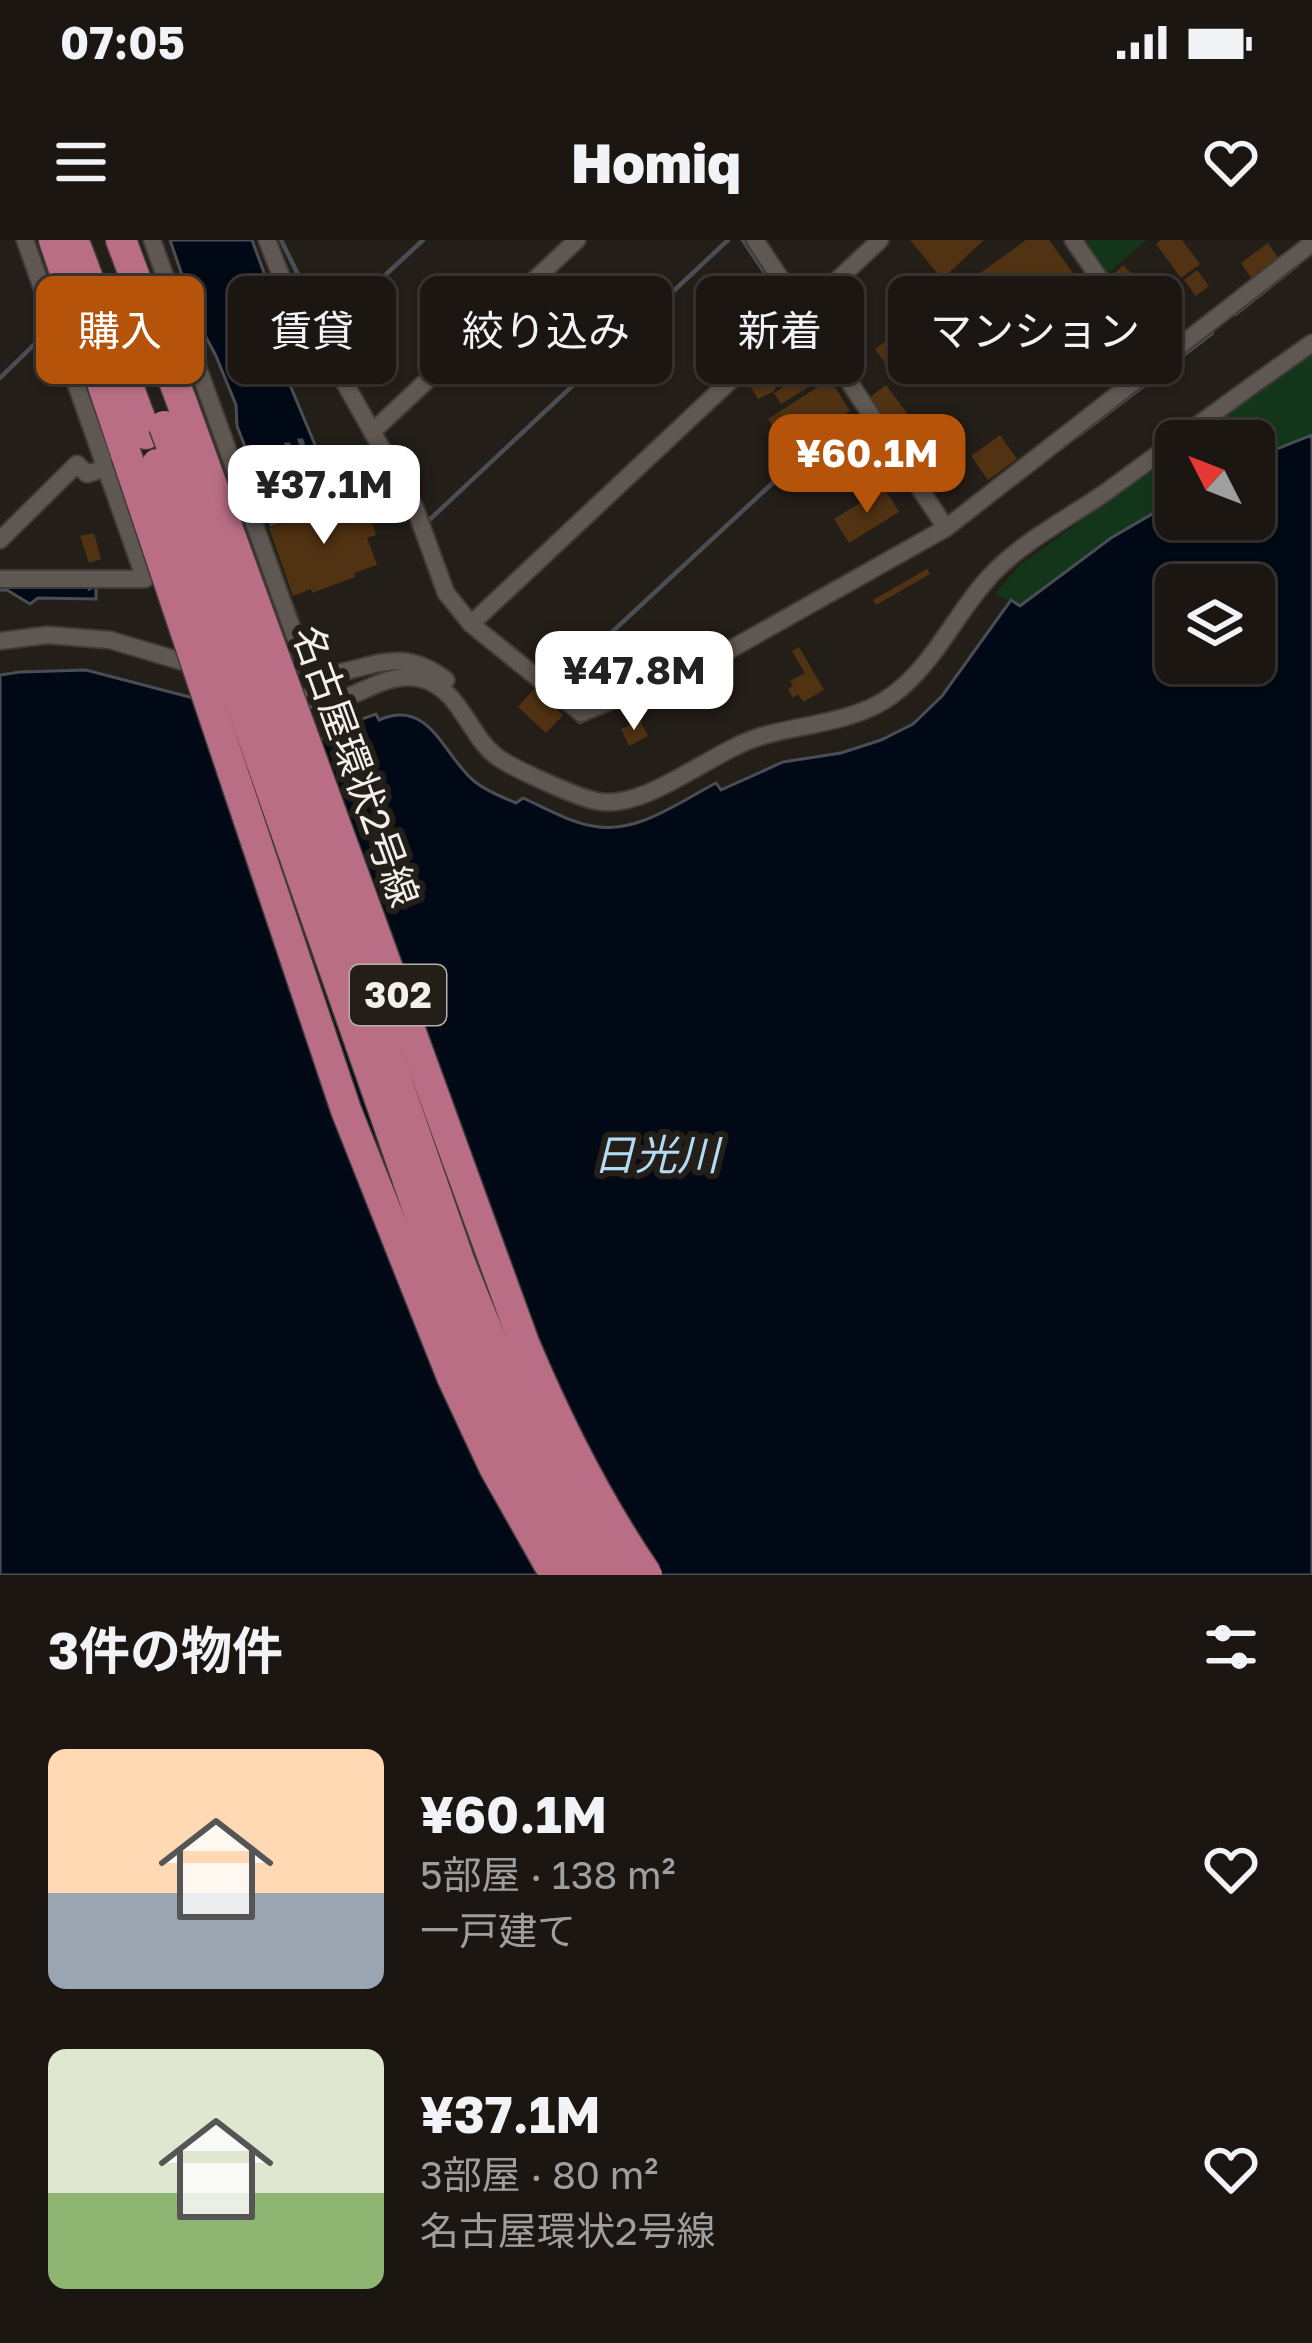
<!DOCTYPE html>
<html lang="ja">
<meta charset="utf-8">
<style>
body{margin:0;font-family:"Golos Text","Noto Sans JP",sans-serif;background:#241f1b;color:#f1f3f6;height:100vh;display:flex;flex-direction:column;font-size:45px;white-space:nowrap}
*{box-sizing:border-box;margin:0}
p{font-size:39px;color:#a09f9f}
.icon{flex:none;width:66px;height:66px;fill:none;stroke:currentColor;stroke-width:2;stroke-linecap:round;stroke-linejoin:round}
.map{position:relative;height:1335px;overflow:hidden}
.drawer{display:flex;flex-direction:column;background:#1b1612;flex:1}
.drawer>*{flex:none}
.banner{position:absolute;left:36px;top:36px;width:1242px;height:108px;display:flex;gap:24px}
.needle{width:78px;rotate:312deg}
.tools{position:absolute;left:1155px;top:180px;display:grid;gap:24px}
.tools a{display:grid;place-items:center;width:120px;height:120px;border-radius:18px;background:#1b1612;box-shadow:0 3px 9px #0004,0 0 0 3px #393532;font-size:60px}
.price{position:absolute;translate:-50% -102px;padding:0 27px;border-radius:24px;background:#fff;color:#222;font-size:39px;line-height:78px;filter:drop-shadow(0 3px 6px #0008)}
.price::after{content:'';position:absolute;left:50%;top:72px;width:36px;height:27px;margin-left:-18px;background:inherit;clip-path:polygon(0 0,100% 0,50% 100%)}
.price.active{background:#b45309;color:#fff}
ul{padding:0;list-style:none}
li{display:flex;align-items:center;gap:36px;height:300px;padding:0 48px}
li span{display:grid;place-items:center;flex:none;width:336px;height:240px;border-radius:18px;color:#555}
li>.icon{margin-inline-start:auto}
span .icon{width:144px;height:144px;fill:#fffc;stroke-width:1}
li b{font-size:51px}
h2{display:flex;justify-content:space-between;align-items:center;height:144px;padding:0 48px;font-size:51px}
.pill{padding:0 42px;border-radius:18px;background:#1b1612;box-shadow:0 3px 9px #0004,0 0 0 3px #393532;font-size:42px;line-height:108px}
.pill.active{background:#b45309;color:#fff}
.status{display:flex;justify-content:space-between;align-items:center;height:84px;padding:0 60px;background:#1b1612;direction:ltr}
.status svg{height:33px;fill:currentColor}
header{display:flex;justify-content:space-between;align-items:center;height:156px;padding:0 48px;background:#1b1612;font-size:54px;font-weight:800}
.map>svg:first-child{display:block}
.green{fill:#13361b}
.water{fill:#000915;stroke:#494e55;stroke-width:3;fill-rule:evenodd}
.lines{fill:none;stroke-linecap:round;stroke-linejoin:round}
.stream{stroke:#494e55;stroke-width:4.5}
.building{fill:#513213}
.street-casing{stroke:#403b37;stroke-width:20}
.highway-casing{stroke:#403b37;stroke-width:33}
.street{stroke:#5f5751;stroke-width:16}
.highway{stroke:#b96e85;stroke-width:30}
.highway-bridge-casing{stroke:#403b37;stroke-width:33;stroke-linecap:butt}
.highway-bridge{stroke:#b96e85;stroke-width:30}
.labels{text-anchor:middle;stroke-width:12;stroke-linejoin:round;paint-order:stroke}
.shield{fill:#241e18;stroke:#b6b0ac;stroke-width:3}
.shield-label{font-size:36px;font-weight:bold;fill:#f4efeb}
.street-label{font-size:39px;fill:#f4efeb;stroke:#241e18}
.water-label{font-size:42px;font-style:italic;fill:#b2dbf5;stroke:#241e18}
</style>
<div class="status"><b>07:05</b><svg viewBox="0 0 49 12"><path d="M0 12V9h3v3zM5 12V6h3v6zM10 12V3h3v9zM15 12V0h3v12zM26 1h20v11H26zM47 4h2v5h-2z"/></svg></div>
<header><svg class="icon" aria-label="menu" viewBox="0 0 24 24"><path d="M4 6h16M4 12h16M4 18h16"/></svg>Homiq<svg class="icon" aria-label="heart" viewBox="0 0 24 24"><path d="M12 20l-8-8c-3-5 5-10 8-4 3-6 11-1 8 4z"/></svg></header>
<div class="map">
<svg width="1312" height="1335" viewBox="0 0 1312 1335">
<rect width="100%" height="100%" fill="#241e18"/>
<g class="green">
<path d="M1079,0H1146L1104,37Z"/>
<path d="M1312,112V195L1254,218V201H1190Z"/>
<path d="M1176,212V260L1111,298L1020,366L995,354L1020,325Z"/>
</g>
<g class="water">
<path d="M170,0H252L270,49L276,96L290,145L318,212L307,215L302,200H299L304,217L295,221L289,204H286L291,222L280,226L272,209L277,227L268,230L262,213L249,217L237,186L236,165L216,116L198,82Z"/>
<path d="M1312,195V1335H0V435L20,432L86,430L251,473L328,501L334,500V496L347,491L345,485L376,474L379,480C430,458 442,514 474,541C486,551 502,557 516,563L523,558C545,568 569,582 593,586C636,595 679,562 716,543L721,550L783,522L841,513L881,500L913,484L942,456L1011,360L1020,366L1111,298L1176,260V279H1254V218ZM1176,345H1254V423H1176Z"/>
<path d="M324,227L337,260L271,285L259,252Z"/>
<path d="M0,343L88,346L89,349L96,346V359L38,358L30,364L7,350H0Z"/>
</g>
<g class="lines">
<g class="stream">
<path d="M281,0L336,111"/>
<path d="M743,0L784,61"/>
<path d="M1235,74L1297,25"/>
<path d="M326,90L423,0"/>
<path d="M0,138L47,92"/>
<path d="M1079,195L1212,93"/>
<path d="M426,283L728,0"/>
<path d="M556,444L792,225"/>
<path d="M577,480L580,482L604,472"/>
</g>
</g>
<g class="building">
<path d="M910,0H984L942,39Z"/>
<path d="M1026,0H1049L1099,69L1004,137L991,118L969,134L964,127L939,145L916,114L891,132L875,109Z"/>
<path d="M1161,0H1182L1200,24L1181,38L1156,4Z"/>
<path d="M1268,3L1278,18L1251,38L1241,23Z"/>
<path d="M1123,25L1131,33L1109,54L1101,46Z"/>
<path d="M1197,30L1209,46L1196,56L1184,40Z"/>
<path d="M1115,53L1130,68L1121,75L1108,58Z"/>
<path d="M1128,73L1137,87L1143,83L1146,88L1141,91L1151,106L1145,110L1122,77Z"/>
<path d="M801,88L818,116L782,138L779,133L773,136L763,120Z"/>
<path d="M760,128L762,131L765,130L776,148L773,152L758,159L747,141Z"/>
<path d="M799,137L807,148L781,164L774,153Z"/>
<path d="M830,139L850,171L835,180L839,186L831,191L828,185L811,195L815,201L807,206L803,200L801,202L806,211L813,206L822,219L801,232L768,179Z"/>
<path d="M886,145L907,173L890,185L870,157Z"/>
<path d="M871,191L876,201L864,209L861,204L851,211L848,206Z"/>
<path d="M1000,195L1017,219L988,240L971,216Z"/>
<path d="M261,221L270,239L251,246L245,227Z"/>
<path d="M884,248L899,272L849,303L834,279Z"/>
<path d="M353,257L361,282L370,278L376,295L367,298L377,325L354,333L355,337L312,353L311,349L293,356L269,288Z"/>
<path d="M94,293L101,319L89,323L80,296Z"/>
<path d="M927,329L930,334L876,365L873,360Z"/>
<path d="M799,407L824,450L803,462L798,454L793,458L788,449L793,446L790,441L805,433L792,411Z"/>
<path d="M534,449L563,475L546,493L518,467Z"/>
<path d="M640,480L648,496L629,506L621,489Z"/>
</g>
<g class="lines">
<g class="street-casing">
<g id="street">
<path d="M152,0L306,427L315,436C368,433 396,402 446,440"/>
<path d="M267,0L314,120L329,115L415,268L446,353L471,384"/>
<path d="M755,0L946,288"/>
<path d="M880,0L471,384L581,473L708,422L946,288L1312,3"/>
<path d="M1073,0L1100,39"/>
<path d="M372,192L577,0"/>
<path d="M0,300L77,224L87,234L106,228"/>
<path d="M0,339H145L25,0"/>
<path d="M0,401L47,395L110,400L201,427"/>
<path d="M283,451C296,455 314,463 327,462C361,458 385,430 422,439C460,449 468,494 496,516C511,528 577,557 596,561C645,572 712,510 762,496C803,484 856,482 891,456C936,424 957,369 995,331C1027,299 1070,277 1106,252C1175,202 1243,151 1312,103"/>
</g>
</g>
<g class="highway-casing">
<g id="highway">
<path d="M54,0L126,214"/>
<path d="M121,0L181,160"/>
<path d="M77,9L146,194"/>
</g>
</g>
<use href="#street" class="street"/>
<use href="#highway" class="highway"/>
<g class="highway-bridge-casing">
<g id="highway-bridge">
<path d="M181,160L524,1103C558,1184 597,1262 647,1335"/>
<path d="M164,186L238,384L459,1020C502,1130 547,1238 616,1335"/>
<path d="M126,214L346,870L452,1137L494,1227L555,1335"/>
<path d="M157,224C231,436 305,648 380,860C436,1020 489,1195 587,1335"/>
</g>
</g>
<use href="#highway-bridge" class="highway-bridge"/>
</g>
<g class="labels">
<rect class="shield" x="350" y="725" width="96" height="60" rx="9"/>
<g class="shield-label">
<text x="398" y="768">302</text>
</g>
<g class="street-label">
<text transform="translate(356 526) rotate(70)" y="14">名古屋環状2号線</text>
</g>
<g class="water-label">
<text x="656" y="930">日光川</text>
</g>
</g>
</svg>
<div class="tools">
<a><svg class="needle" viewBox="-14 -14 28 28"><path d="M0-13l5 13h-10z" fill="#e53935"/><path d="M0 13l5-13h-10z" fill="#a09f9f"/></svg></a>
<a><svg class="icon" aria-label="layers" viewBox="0 0 24 24"><path d="M12 4l9 5-9 5-9-5zM3 14l9 5 9-5"/></svg></a>
</div>
<b class="price active" style="left:867px;top:276px">¥60.1M</b>
<b class="price" style="left:324px;top:307px">¥37.1M</b>
<b class="price" style="left:634px;top:493px">¥47.8M</b>
<div class="banner">
<a class="pill active">購入</a>
<a class="pill">賃貸</a>
<a class="pill">絞り込み</a>
<a class="pill">新着</a>
<a class="pill">マンション</a>
</div>
</div>
<section class="drawer">
<h2>3件の物件<svg class="icon" aria-label="filters" viewBox="0 0 24 24"><path d="M4 7h16M4 17h16"/><circle cx="9" cy="7" r="2"/><circle cx="15" cy="17" r="2"/></svg></h2>
<ul>
<li><span style="background:linear-gradient(#ffd9b3 60%,#9aa5b1 0)"><svg class="icon" aria-label="home" viewBox="0 0 24 24"><path d="M3 11l9-7 9 7M6 9v11h12V9"/></svg></span><div><b>¥60.1M</b><p>5部屋 · 138 m²</p><p>一戸建て</p></div><svg class="icon" aria-label="heart" viewBox="0 0 24 24"><path d="M12 20l-8-8c-3-5 5-10 8-4 3-6 11-1 8 4z"/></svg></li>
<li><span style="background:linear-gradient(#dfe7d0 60%,#8fb573 0)"><svg class="icon" aria-label="home" viewBox="0 0 24 24"><path d="M3 11l9-7 9 7M6 9v11h12V9"/></svg></span><div><b>¥37.1M</b><p>3部屋 · 80 m²</p><p>名古屋環状2号線</p></div><svg class="icon" aria-label="heart" viewBox="0 0 24 24"><path d="M12 20l-8-8c-3-5 5-10 8-4 3-6 11-1 8 4z"/></svg></li>
</ul>
</section>
